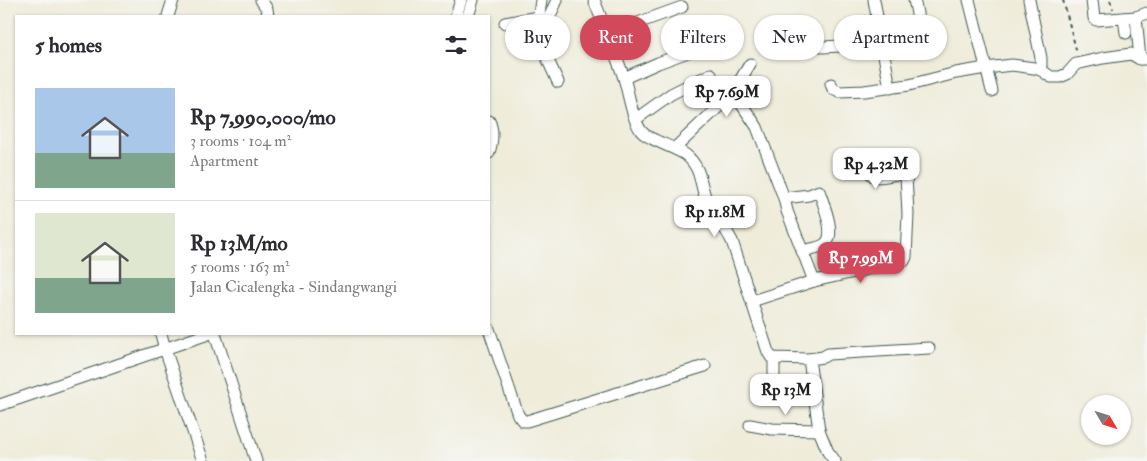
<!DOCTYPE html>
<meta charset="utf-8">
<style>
body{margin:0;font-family:"IM FELL Double Pica",serif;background:#f2f2f3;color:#2b2b33;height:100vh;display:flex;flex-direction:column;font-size:19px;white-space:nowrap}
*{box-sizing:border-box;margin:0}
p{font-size:16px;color:#7c7c81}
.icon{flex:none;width:28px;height:28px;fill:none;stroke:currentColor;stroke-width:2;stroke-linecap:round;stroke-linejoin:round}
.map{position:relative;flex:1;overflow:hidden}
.drawer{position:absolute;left:15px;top:15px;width:475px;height:320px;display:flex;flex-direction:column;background:#fff;border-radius:0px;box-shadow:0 1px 4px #0004}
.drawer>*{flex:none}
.banner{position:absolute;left:505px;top:15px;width:475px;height:45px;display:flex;gap:10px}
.needle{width:32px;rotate:128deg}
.tools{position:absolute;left:1081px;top:395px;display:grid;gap:10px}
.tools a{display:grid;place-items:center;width:50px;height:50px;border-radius:50%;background:#fff;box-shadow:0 1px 4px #0004;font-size:25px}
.price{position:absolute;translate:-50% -42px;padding:0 11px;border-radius:10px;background:#fff;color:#222;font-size:16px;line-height:32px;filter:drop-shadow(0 1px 2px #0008)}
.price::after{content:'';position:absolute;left:50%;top:30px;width:15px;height:11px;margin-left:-8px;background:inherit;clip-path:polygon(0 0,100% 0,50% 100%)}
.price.selected{background:#d1495b;color:#fff}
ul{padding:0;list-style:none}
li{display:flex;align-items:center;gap:15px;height:125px;padding:0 20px}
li+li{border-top:1px solid #e1e1e2}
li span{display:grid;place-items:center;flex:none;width:140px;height:100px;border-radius:0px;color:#555}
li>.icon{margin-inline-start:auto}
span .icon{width:60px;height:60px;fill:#fffc;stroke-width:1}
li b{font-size:21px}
h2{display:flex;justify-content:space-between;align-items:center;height:60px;padding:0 20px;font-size:21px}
.tag{padding:0 18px;border-radius:22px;background:#fff;box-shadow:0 1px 4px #0004;font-size:18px;line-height:45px}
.tag.selected{background:#d1495b;color:#fff}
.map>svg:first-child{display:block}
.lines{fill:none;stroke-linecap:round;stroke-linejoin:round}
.minor-casing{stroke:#3e574d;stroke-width:13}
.path{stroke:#3e574d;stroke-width:2;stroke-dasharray:4 4;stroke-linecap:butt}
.minor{stroke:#fff;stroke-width:11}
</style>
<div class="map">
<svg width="1147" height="461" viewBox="0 0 1147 461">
<rect width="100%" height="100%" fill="#f6f6f2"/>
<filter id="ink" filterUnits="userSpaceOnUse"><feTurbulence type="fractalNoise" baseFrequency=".02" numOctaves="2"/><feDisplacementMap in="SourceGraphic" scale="10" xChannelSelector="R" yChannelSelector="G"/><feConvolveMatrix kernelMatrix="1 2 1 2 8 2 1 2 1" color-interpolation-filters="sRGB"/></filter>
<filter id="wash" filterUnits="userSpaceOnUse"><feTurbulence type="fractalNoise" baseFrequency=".0096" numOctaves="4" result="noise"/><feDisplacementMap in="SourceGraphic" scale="20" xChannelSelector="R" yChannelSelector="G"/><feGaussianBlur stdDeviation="1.12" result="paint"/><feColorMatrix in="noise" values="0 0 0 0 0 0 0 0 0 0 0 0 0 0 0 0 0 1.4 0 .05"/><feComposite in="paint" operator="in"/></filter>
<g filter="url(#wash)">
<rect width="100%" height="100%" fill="#efecda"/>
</g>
<g filter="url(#ink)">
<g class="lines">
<g class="minor-casing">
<g id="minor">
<path d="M261,0L267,9L268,16"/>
<path d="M541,0C538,17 538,31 542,47L558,82"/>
<path d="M594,0C604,26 615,52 624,78C629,94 632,120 642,132C649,140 675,147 686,155C704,170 699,188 709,206C712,213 718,218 722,225C726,230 729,235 732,241L768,352L771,357L774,358L809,359L819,430L828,452L835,461"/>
<path d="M874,0L890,88"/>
<path d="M969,0L992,91"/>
<path d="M1029,0L1041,58V70"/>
<path d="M1092,0L1094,18L1096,20L1136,17L1147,13"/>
<path d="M168,16L173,0"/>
<path d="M456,16L461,0"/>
<path d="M468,16L473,0"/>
<path d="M1136,17L1140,59"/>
<path d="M1124,18L1126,33"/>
<path d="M505,23L538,17"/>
<path d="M607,34L682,7"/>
<path d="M541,36L557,0"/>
<path d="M823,47L840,46L915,28C920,20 916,9 914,0"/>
<path d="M624,78L658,63L709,44L720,36"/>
<path d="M831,84L833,89L839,92L864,91L909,85L956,73L986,68L1012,65L1034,68L1041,70L1051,77H1060L1067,74L1076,64L1103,58L1131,54L1140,59H1147"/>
<path d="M731,95L740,102L757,127L784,198L787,211L814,281"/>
<path d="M636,119L671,94L711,74"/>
<path d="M489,121C494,131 492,143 489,153"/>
<path d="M675,148L731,95L750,64"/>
<path d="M784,198L809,195L819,191C823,203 837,235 825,244C820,248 809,249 802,251"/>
<path d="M752,301L814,281L904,261L906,257L908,214L906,175C897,172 878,180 872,175C870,173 869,170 868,168"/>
<path d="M489,329L518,415L523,421H527L705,366"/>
<path d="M161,334L165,349L203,461"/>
<path d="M215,334L256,461"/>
<path d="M774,358V386L777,397"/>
<path d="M809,359L823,357L828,354L929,348"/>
<path d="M0,405L208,334"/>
<path d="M750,425L772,429L819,430"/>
</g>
</g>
<g class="path">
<path d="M1063,0L1077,53"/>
<path d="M1110,0L1113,9"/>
</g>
<use href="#minor" class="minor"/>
</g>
</g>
</svg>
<div class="tools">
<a><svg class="needle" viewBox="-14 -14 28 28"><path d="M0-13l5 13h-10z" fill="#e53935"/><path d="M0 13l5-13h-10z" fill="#7c7c81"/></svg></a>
</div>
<b class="price" style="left:727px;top:118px">Rp 7.69M</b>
<b class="price" style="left:876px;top:190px">Rp 4.32M</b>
<b class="price" style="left:715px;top:238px">Rp 11.8M</b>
<b class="price selected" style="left:861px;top:284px">Rp 7.99M</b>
<b class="price" style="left:786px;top:416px">Rp 13M</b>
<div class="banner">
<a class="tag">Buy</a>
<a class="tag selected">Rent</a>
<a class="tag">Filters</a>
<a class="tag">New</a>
<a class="tag">Apartment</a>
</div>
<section class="drawer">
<h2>5 homes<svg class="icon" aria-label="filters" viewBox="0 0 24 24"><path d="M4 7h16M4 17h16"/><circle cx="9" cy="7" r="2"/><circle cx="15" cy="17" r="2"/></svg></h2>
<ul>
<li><span style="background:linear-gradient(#a9c7e8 65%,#7fa58c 0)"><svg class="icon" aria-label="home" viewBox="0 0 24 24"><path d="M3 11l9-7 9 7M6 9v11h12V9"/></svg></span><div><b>Rp 7,990,000/mo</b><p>3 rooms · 104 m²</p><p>Apartment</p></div></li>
<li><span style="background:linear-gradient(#dfe7d0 65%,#7fa58c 0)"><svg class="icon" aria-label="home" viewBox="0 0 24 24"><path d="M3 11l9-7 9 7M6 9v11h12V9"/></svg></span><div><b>Rp 13M/mo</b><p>5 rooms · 163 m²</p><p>Jalan Cicalengka - Sindangwangi</p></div></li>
</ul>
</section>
</div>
